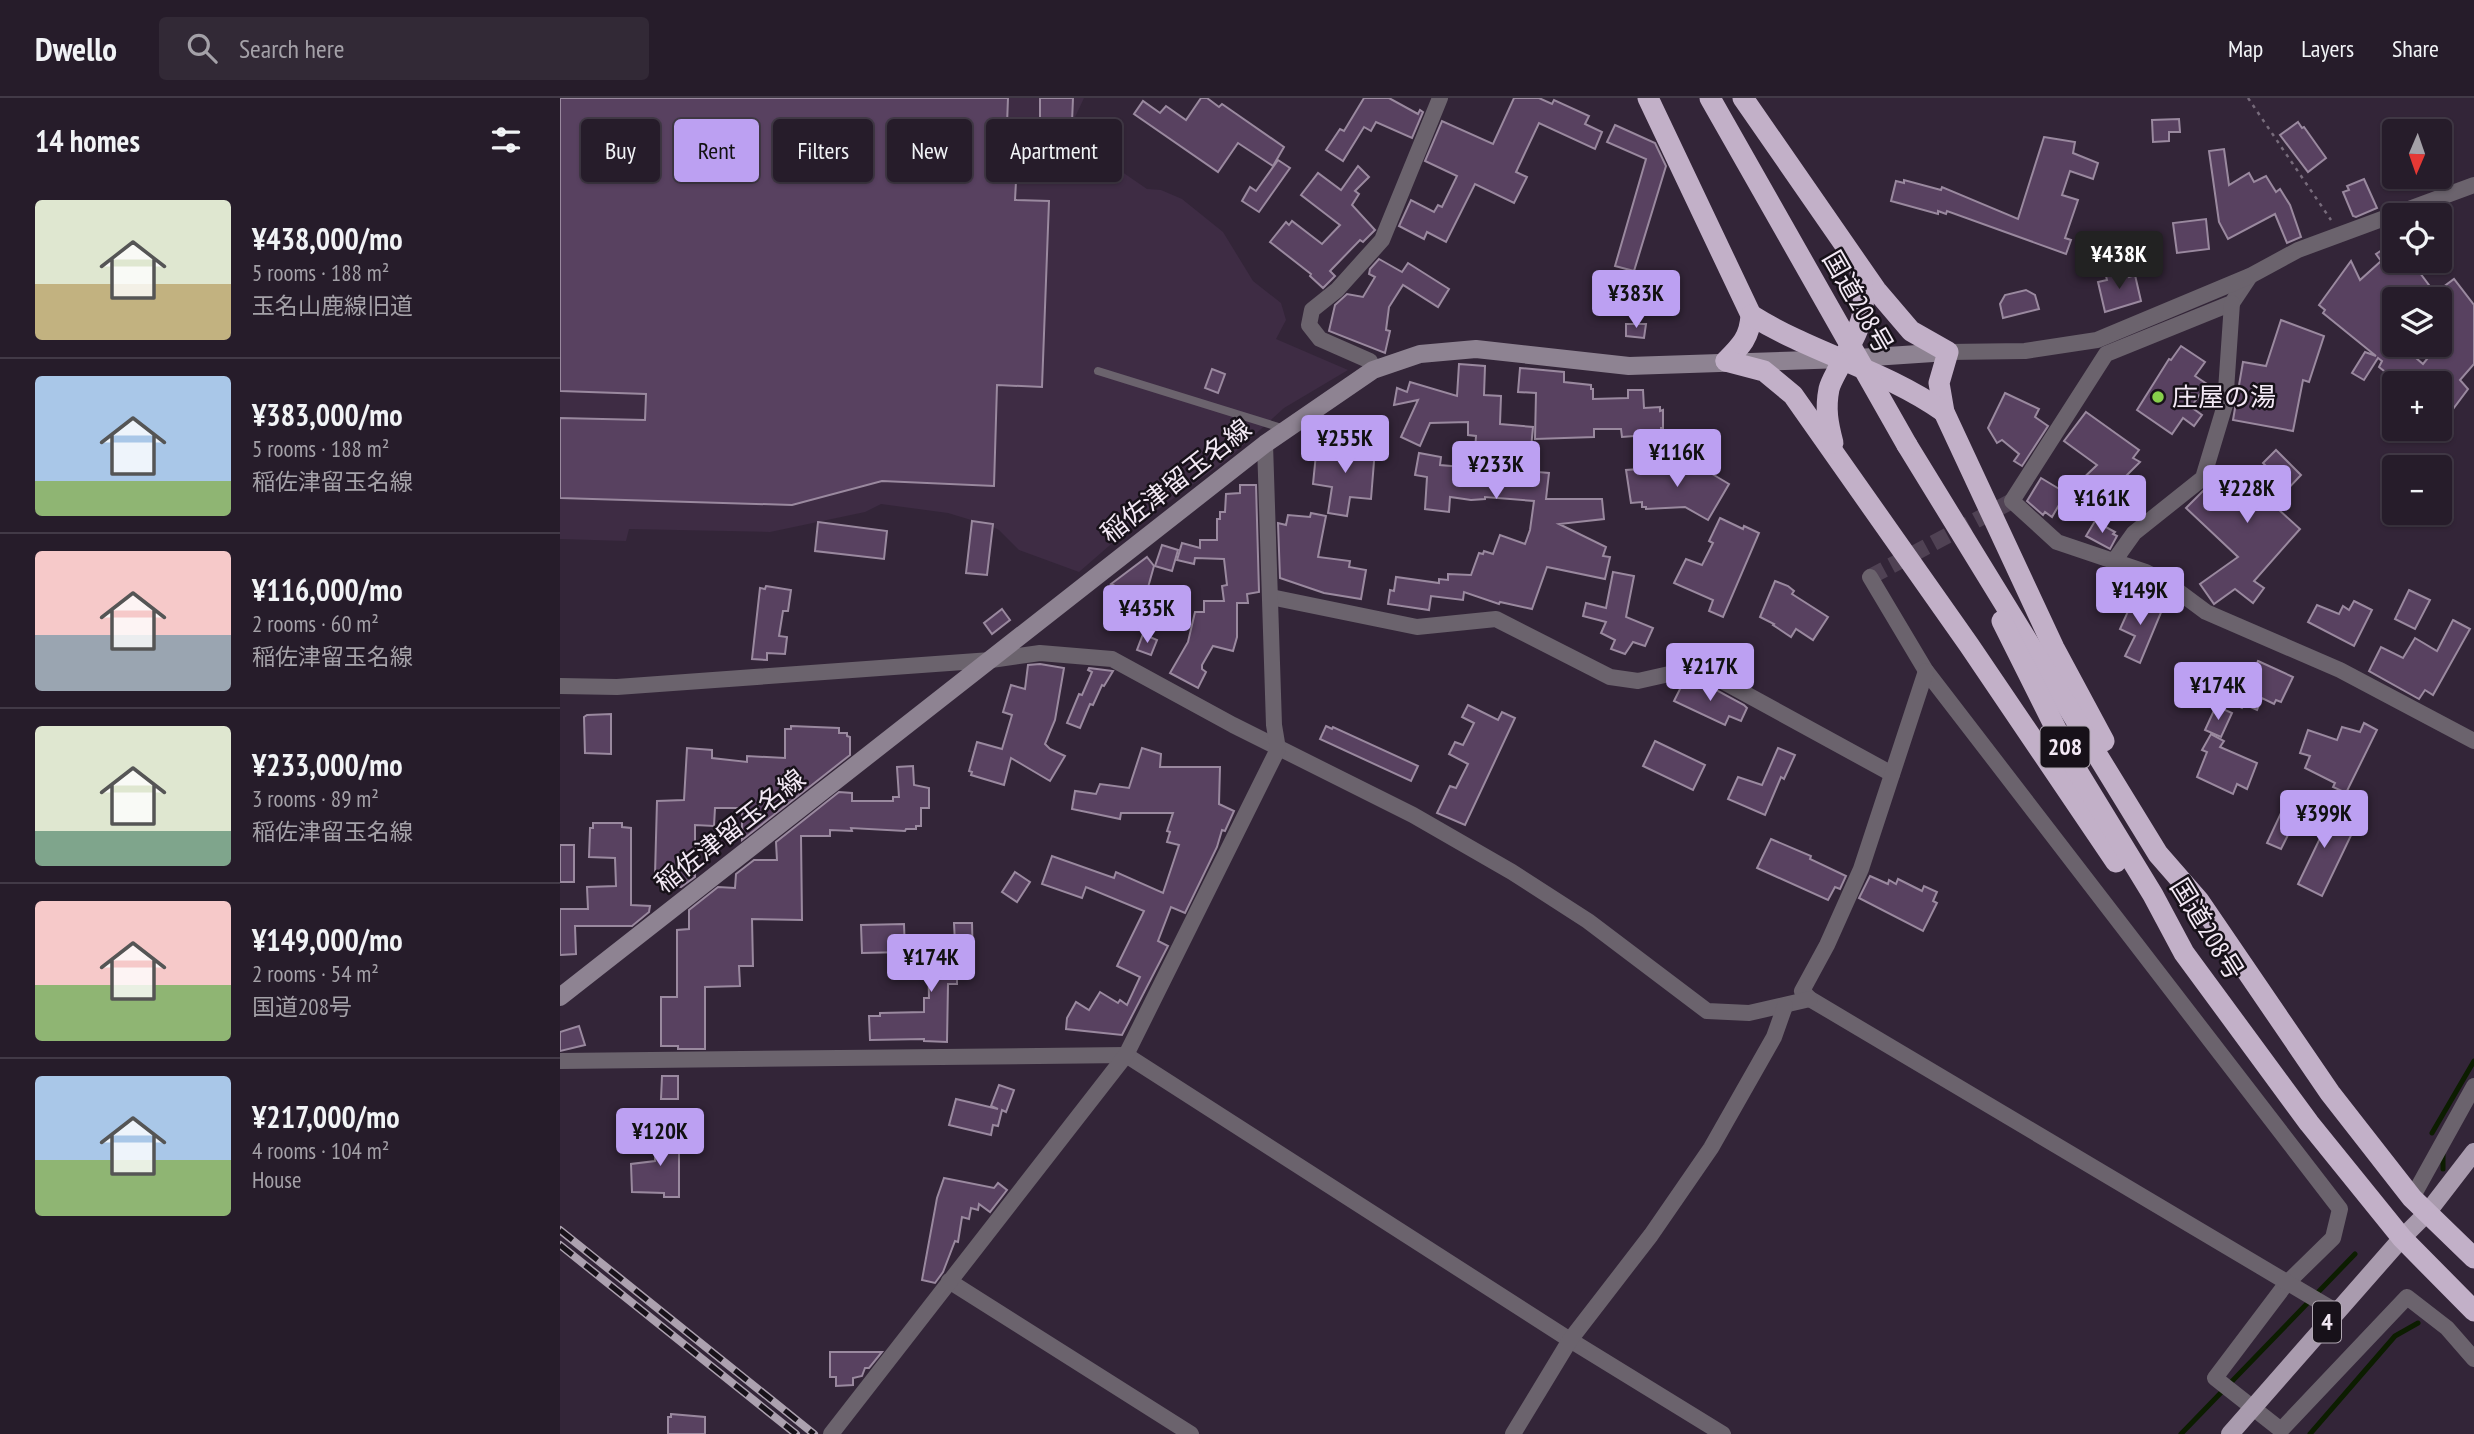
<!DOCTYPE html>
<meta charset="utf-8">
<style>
body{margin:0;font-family:"PT Sans Narrow","Noto Sans JP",sans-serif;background:#322936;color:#f1f3f6;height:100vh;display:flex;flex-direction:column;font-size:26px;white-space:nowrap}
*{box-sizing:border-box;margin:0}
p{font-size:23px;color:#a4a1a8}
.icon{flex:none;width:38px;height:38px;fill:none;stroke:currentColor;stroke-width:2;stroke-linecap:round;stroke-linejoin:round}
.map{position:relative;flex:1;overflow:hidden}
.drawer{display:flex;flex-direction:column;background:#261c2a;width:560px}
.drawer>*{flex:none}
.guide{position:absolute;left:21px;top:21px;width:665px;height:63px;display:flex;gap:14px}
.needle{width:46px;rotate:182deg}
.fabs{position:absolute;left:1822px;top:21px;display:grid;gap:14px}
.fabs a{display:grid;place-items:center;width:70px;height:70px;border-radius:7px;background:#261c2a;box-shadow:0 2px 5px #0004,0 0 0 2px #423a47;font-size:35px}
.price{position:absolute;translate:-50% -60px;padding:0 16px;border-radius:7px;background:#bca0f2;color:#111;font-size:23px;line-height:46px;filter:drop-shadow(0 2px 4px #0008)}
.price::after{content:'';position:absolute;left:50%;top:42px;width:21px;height:16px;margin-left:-10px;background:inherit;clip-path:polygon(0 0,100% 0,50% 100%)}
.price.selected{background:#222;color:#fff}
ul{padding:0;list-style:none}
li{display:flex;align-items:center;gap:21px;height:175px;padding:0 35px}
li+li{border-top:2px solid #423a47}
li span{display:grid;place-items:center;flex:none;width:196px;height:140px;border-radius:7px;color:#555}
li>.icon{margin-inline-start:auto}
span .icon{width:84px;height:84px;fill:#fffc;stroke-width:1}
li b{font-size:30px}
h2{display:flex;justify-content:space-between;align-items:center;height:84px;padding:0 35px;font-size:30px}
.tag{padding:0 24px;border-radius:7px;background:#261c2a;box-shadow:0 2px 5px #0004,0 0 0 2px #423a47;font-size:24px;line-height:63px}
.tag.selected{background:#bca0f2;color:#111}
header{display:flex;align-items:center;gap:42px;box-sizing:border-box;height:98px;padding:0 35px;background:#261c2a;border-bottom:2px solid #423a47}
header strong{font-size:33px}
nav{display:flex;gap:38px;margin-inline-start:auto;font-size:24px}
.search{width:490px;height:63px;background:#322936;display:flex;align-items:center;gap:18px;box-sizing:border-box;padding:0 24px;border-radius:7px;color:#a4a1a8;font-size:26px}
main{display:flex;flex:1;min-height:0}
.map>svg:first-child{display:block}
.built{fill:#3e2c44}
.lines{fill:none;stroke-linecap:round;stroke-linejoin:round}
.stream{stroke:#0c1d00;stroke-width:5}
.building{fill:#584160;stroke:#9a899f;stroke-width:2;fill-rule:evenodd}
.street-tunnel{stroke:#504254;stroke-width:16;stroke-dasharray:16 8;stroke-linecap:butt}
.path{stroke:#776b7b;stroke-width:2.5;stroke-dasharray:3.5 5;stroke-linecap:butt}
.lane{stroke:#6b636d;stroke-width:8}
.street{stroke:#6b636d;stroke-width:16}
.secondary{stroke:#8e8392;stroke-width:18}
.primary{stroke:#a99bae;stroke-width:18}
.highway{stroke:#c2b0c8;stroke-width:21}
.rail-casing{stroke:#aca1af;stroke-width:8}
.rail{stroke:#171119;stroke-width:5;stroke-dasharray:16;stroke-linecap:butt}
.highway-bridge{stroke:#c2b0c8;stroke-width:21}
.poi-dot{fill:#86cf4b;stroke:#171119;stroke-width:2.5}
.labels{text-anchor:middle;stroke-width:5;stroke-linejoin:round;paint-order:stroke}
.shield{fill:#171119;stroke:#b1a8b3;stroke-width:2}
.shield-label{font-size:24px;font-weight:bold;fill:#f3e9f5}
.street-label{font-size:26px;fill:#f3e9f5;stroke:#171119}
.poi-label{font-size:26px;fill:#f3e9f5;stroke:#171119;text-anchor:start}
</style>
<header>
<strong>Dwello</strong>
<div class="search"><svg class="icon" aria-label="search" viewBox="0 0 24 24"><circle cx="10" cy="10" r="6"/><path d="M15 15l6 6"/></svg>Search here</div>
<nav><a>Map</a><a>Layers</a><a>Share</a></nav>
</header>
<main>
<section class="drawer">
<h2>14 homes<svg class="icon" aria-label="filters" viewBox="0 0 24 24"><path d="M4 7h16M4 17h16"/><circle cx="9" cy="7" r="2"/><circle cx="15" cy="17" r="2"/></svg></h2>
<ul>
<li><span style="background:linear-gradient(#dfe7d0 60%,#c2b280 0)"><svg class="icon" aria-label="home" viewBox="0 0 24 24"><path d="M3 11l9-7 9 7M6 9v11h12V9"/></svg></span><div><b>¥438,000/mo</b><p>5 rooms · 188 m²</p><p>玉名山鹿線旧道</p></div></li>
<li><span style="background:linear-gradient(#a9c7e8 75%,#8fb573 0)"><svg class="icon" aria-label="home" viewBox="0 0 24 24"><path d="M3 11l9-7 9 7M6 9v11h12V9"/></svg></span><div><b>¥383,000/mo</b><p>5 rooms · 188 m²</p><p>稲佐津留玉名線</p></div></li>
<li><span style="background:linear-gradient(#f6c9c9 60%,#9aa5b1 0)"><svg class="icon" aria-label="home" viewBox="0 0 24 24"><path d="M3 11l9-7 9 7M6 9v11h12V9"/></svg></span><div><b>¥116,000/mo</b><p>2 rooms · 60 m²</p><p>稲佐津留玉名線</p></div></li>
<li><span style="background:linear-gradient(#dfe7d0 75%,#7fa58c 0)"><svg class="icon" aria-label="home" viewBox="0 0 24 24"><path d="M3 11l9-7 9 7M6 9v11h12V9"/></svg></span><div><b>¥233,000/mo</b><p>3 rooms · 89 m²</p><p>稲佐津留玉名線</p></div></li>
<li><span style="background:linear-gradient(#f6c9c9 60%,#8fb573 0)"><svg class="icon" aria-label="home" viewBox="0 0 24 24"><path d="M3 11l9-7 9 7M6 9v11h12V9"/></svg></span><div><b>¥149,000/mo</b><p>2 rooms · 54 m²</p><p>国道208号</p></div></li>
<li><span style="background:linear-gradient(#a9c7e8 60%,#8fb573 0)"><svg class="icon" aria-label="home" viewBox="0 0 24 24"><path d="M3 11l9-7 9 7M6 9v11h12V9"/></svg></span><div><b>¥217,000/mo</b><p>4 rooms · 104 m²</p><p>House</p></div></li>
</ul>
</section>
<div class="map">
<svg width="1914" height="1336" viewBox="0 0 1914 1336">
<rect width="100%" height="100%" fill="#332538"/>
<path class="built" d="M0,0H524L510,30L514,41L587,91L601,92L622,101L663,134L693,183L721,205L726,222L716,241L788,272L724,310L668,361L557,441L519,474L459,452L439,432L431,428L388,415L321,406L305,414L210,434L69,431L66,443L0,441Z"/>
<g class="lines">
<g class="stream">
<path d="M1872,1035L1914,963"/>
<path d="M1883,1071V1056"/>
<path d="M1621,1336L1795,1156"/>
<path d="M1750,1336L1835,1238L1858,1225"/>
</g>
</g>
<g class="building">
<path d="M0,0H448L447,27L480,28V0H513L511,48L458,46L455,102L489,103L482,289L437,287L434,388L322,383L232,407L0,400V320L85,322L86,296L0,293Z"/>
<path d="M641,0H647L659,9L662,6L724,49L713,68L678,45L658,74L574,16L583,3L600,15L606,8L626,22Z"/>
<path d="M804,0H829L858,16L860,12L863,14L852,40L816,24L811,33L804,29L783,63L766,52L780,31L784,33Z"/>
<path d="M954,0H979L992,6L994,2L1029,18L1025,26L1042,34L1035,51L979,25L956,74L967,79L954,105L915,86L886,144L867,134L864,141L839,128L851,102L874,114L878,107L882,109L897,78L865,63L882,23L933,46Z"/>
<path d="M1619,21L1620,34H1609V43L1593,44L1592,22Z"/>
<path d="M1738,24L1742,30L1744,29L1766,60L1748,74L1720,37Z"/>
<path d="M1055,27L1095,45L1106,68L1074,173L1055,168L1086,61L1047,44Z"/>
<path d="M1484,39L1515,44L1513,55L1538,65L1533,81L1510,73L1502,97L1518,102L1505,140L1511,142L1506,156L1387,113L1386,116L1378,113V116L1331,103L1336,83L1344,85V82L1381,92L1382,89L1458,121Z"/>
<path d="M1664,51L1669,87L1689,75L1694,84L1706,78L1716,94L1720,91L1730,107L1741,139L1727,145L1715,116L1668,141L1659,124L1649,53Z"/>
<path d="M718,62L730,70L699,114L682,103L690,89L696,93Z"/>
<path d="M798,68L809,79L795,93L799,96L792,107L815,132L803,144L800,142L770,173L775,178L763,190L750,178L751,176L710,144L726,124L729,127L732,123L762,146L780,127L741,97L758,75L781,92Z"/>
<path d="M1804,81L1817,110L1796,119L1793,118L1783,94L1789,92L1787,88Z"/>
<path d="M1646,121L1649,151L1617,155L1613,125Z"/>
<path d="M1834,144V163H1851L1875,195L1894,181L1914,207V266L1900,282L1908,291L1890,315L1880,307V285H1839L1819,269L1822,263L1818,260L1804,282L1792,275L1805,254L1816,258L1763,215L1765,212L1759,207L1791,163L1800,182L1821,163L1816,156ZM1834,201H1880V236L1884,240L1863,266L1841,247H1834Z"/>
<path d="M819,161L842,174L848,165L889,191L878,209L843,187L829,209L826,232L830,233L825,255L769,233L775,207L787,196L803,199L815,179L809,176L810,171Z"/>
<path d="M1565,173L1569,179L1575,177L1581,203L1545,214L1538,184L1547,182L1546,178Z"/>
<path d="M1466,192L1475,197L1479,211L1443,220L1440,206L1445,197Z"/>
<path d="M1721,222L1764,238L1749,284L1743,282L1733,333L1673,322L1683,264L1706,268Z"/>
<path d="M1066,226H1086L1084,240L1066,238Z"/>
<path d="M1621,248L1645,264L1635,278L1647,286L1631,309L1642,317L1634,328L1623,320L1612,336L1577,312L1609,261L1611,262Z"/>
<path d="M899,266L925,268L924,297L941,298L940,326L973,329L968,382L977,383L978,374L989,375L986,401H1042L1044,421L999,426L1046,449L1043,458L1050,459L1045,481L987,469L972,511L940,504L939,506L904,494L903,502L871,498L869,512L828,506L830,492L834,493L836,479L879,485V481L888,482V476L911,477L919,455L923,456L924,453L933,456L940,437L965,446L970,432L974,403L925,399V401L911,402L890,399L889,414L865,411L867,379L855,377L859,355L881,359L880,367L914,370L916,338L908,337V324L870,325L860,348L841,339L858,302L834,307L837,290L847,294L850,284L897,298Z"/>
<path d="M960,270L1004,274V284L1031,287V291H1033V301L1068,300V292H1083L1084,310L1100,309V313L1103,312V330H1101V336L1062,339L1061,331H1034V339L975,341L976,295L958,294Z"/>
<path d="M652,271L665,276L658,295L645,290Z"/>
<path d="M1445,295L1479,311L1475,319L1488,328L1462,368L1454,363L1459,356L1442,342L1437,345L1428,330Z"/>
<path d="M1526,314L1579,352L1573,360L1580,364L1534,410L1514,389L1537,367L1504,343Z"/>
<path d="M763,348L783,351L784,348L815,351L811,401L790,399L787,418L768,415L772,389L753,386L756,356L758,353L763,354Z"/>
<path d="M1716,352L1741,377L1724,395L1729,400L1718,411L1740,431L1694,483L1704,490L1693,505L1675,491L1654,506L1640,486L1678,459L1626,410L1665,371L1667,373L1670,370L1690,390L1709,371L1703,365Z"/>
<path d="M1137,367L1169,386L1148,422L1125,409L1086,411V409H1082V404L1071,405L1066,372Z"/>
<path d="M1481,380L1506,395L1492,419L1485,414L1483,417L1467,403Z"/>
<path d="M680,387H696L699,494L687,496L688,505H677V539L673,553L653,548L642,567V571L646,574L638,590L610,575L628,544L635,514H644V503H664L662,488L667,487L664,461L635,460L634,466L617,462L622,445L640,450V442H657V421H660V414H665L666,396L680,395Z"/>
<path d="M751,415L766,418L758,459L790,463L789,469L806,472L801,501L764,495L720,480L718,425L726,427L728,417L750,419Z"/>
<path d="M1160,420L1183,431L1184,428L1199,435L1163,519L1149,513L1153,502L1114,485L1126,461L1142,467L1153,445L1149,443Z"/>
<path d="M412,423L433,426L427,477L406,475Z"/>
<path d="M1535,423L1555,434L1553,436L1557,438L1550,451L1526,438Z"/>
<path d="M258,424L327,433L324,461L255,453Z"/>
<path d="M602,447L618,452L612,473L595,468Z"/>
<path d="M587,459L594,468L587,493L584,491L577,501L568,497L562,501L561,498L555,503L546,492L553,487L551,486Z"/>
<path d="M1053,474L1074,478L1066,519L1093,530L1085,548L1073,544L1065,556L1051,551L1055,542L1041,535L1046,524L1023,518L1026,505L1046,510Z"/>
<path d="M1215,483L1228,488L1234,493L1232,496L1268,519L1253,542L1236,531L1231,539L1213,527L1214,526L1200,519Z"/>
<path d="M206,488L231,492L228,513H223L219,538L227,539L225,556L207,555V562L192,561L200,490L205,491Z"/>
<path d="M1849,492L1870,502L1855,531L1835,521Z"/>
<path d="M1574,500L1602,512L1580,565L1565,558L1575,538L1560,531Z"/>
<path d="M1794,503L1812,512L1794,548L1748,524L1757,507L1779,516L1783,508L1789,512Z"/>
<path d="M442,511L450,522L432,536L424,525Z"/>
<path d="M1893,522L1910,531L1873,597L1865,592L1859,601L1809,573L1821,549L1843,560L1855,540L1877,553Z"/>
<path d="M583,536L597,542L591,557L577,552Z"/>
<path d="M1698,563L1733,579L1721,604L1716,602L1714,606L1702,600L1697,612L1684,606L1682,610L1670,604L1685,572L1692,576Z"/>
<path d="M480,566L504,570L495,622L485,646L490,651L505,658L490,683L451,660L444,687L411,677L412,674L409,673L417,644L442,651L452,617L443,614L451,587L465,591L468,567Z"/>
<path d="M529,570L553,573L544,588L542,587L533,607L530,606L520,630L507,625L519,596L522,597L532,574L528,572Z"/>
<path d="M1123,585L1149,588L1184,607L1187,610L1181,623L1169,618L1165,627L1114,603Z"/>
<path d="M908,607L938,622L942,614L955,620L905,727L877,715L890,688L896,690L908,666L889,656L895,644L903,647L914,625L902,619Z"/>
<path d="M1656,608L1672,615L1661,639L1645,632Z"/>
<path d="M51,616V656L25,655L24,619L27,617Z"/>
<path d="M1804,625L1817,632L1786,695L1773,689L1775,685L1745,670L1750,658L1740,655L1748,632L1777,642L1782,629L1800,634Z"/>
<path d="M231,628L279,630V635H287V638L290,639V657L182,742V710H155L154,728L135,727V779L121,789H117L118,776L95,777L97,703L124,702L127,650L152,652V660L187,664V658L225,660V631H231Z"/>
<path d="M766,628L772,631L773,629L858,668L851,683L760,641Z"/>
<path d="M1651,636L1664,643L1660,649L1697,665L1687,691L1677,686L1673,696L1637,679L1647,654L1642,652Z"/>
<path d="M1095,643L1145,667L1133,692L1083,668Z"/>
<path d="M582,650L601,656L600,669H660L659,706L674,713L665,733L662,732L657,749L625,815L611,809L598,843L608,848L562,937L506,931L507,920L516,904L529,912L540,894L558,905L560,902L567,907L580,879L557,868L584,813L526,789L522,800L482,786L492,758L554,780L556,774L603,795L619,747L607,744L610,734L607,733L613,715H561L560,721L512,711L515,693L536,696L540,686L569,690Z"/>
<path d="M1218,650L1235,657L1224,681L1221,679L1205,717L1168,701L1178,679L1202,687Z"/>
<path d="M353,668L354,687L369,690V710H361V728H356V731H346L345,733L291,730L292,733L270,732V738H241L242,822L192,821L193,868H179L180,888L145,889V951H118V948H101V899H117V832L129,831V812L158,789L175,790L176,776L194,762H217L216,744L279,694L292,695V703H333V699H339L337,669Z"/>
<path d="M1743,708L1795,729L1762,798L1738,786L1764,732L1737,720Z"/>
<path d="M1721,715L1736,721L1721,751L1707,745Z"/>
<path d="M33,725H62V729L71,730V807L90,808L89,814L72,828H15L16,856L0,857V811H28L27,789L56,788L55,760L29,759L30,730H33Z"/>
<path d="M1211,741L1251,758L1250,761L1286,778L1280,791L1275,789L1268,802L1197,770Z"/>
<rect x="0" y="747" width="14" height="37"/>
<path d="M455,774L470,784L457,804L442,794Z"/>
<path d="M1310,778L1328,786L1329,782L1336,786L1338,781L1362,793L1364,788L1377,794L1373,803L1377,805L1363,833L1299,800Z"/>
<path d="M394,825H412L413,866H408V880L397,881V886H388L387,944L364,943V941L310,942L309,918H320V915L364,914V900H369L368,851H371V845H395Z"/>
<path d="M344,826L345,854L302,855L301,827Z"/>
<path d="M19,928L25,947L0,953V934Z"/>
<path d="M102,978H118V1001H101Z"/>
<path d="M439,987L454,992L446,1014L442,1012L438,1028L433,1027L431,1037L389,1027L396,1001L438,1011L431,1008Z"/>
<path d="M95,1033L116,1034V1037H119V1099H104V1095L72,1094L71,1066L95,1063Z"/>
<path d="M384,1080L434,1090L438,1085L447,1092L430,1114L419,1106L418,1112L411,1110L409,1121L402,1119L398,1144L395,1143L383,1174L375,1185L362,1182L377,1100Z"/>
<path d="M270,1254H322L309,1270H305L302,1278L293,1280V1287L276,1288V1279H270Z"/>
<path d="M111,1316L145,1319V1336H108V1319H111Z"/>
</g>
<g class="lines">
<path class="street-tunnel" d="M1310,479L1452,403"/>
<path class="path" d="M1688,0L1771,122"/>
<path class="lane" d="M538,273L725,331"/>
<g class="street">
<path d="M1690,178L1672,205L1546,256L1452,403L1497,444L1586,474L1607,485L1646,514L1780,572L1914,643"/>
<path d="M1388,254L1465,253L1537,242L1690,178L1738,152L1914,87"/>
<path d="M813,272L810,263L760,241L749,227L752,212L777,192L822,142L880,0"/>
<path d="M1554,463L1574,435L1643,380L1665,307L1672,205"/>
<path d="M1310,479L1366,573L1780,1111L1773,1140L1726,1186L1655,1280L1721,1332L1847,1199L1887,1230L1914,1261"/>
<path d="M711,499L857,529L936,521L1050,579L1078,583L1118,574L1153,578L1332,676"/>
<path d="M1366,573L1301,771L1267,847L1242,893L1250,901L1777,1214"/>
<path d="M0,588L57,589L431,562L480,555L552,561L673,627L853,717L952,774L1028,823L1147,913L1189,915L1250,901"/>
<path d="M0,963L566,957L1010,1242L1163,1336"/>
<path d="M1852,1100L1914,988"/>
<path d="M389,1183L631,1336"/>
<path d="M271,1336L566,957L718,651L714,627L705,346"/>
<path d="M953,1336L1010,1242L1091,1137L1151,1050L1214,939L1225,908"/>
</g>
<path class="secondary" d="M0,899L705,346L813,272L860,256L916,251L1069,268L1283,261L1388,254"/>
<path class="primary" d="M1670,1336L1842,1140L1867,1115L1914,1054"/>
<g class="highway">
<path d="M1088,0L1191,217C1190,239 1181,248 1166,263"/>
<path d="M1183,0L1316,192L1351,233L1388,254L1379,285L1384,314L1494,550L1544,643"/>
<path d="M1191,217C1253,256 1323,271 1384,314"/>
<path d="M1166,263L1204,273L1233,297L1409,547L1556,764"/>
<path d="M1273,345C1268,326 1265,311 1269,291C1271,283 1277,274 1280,267C1300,228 1309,219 1300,174"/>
<path d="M1347,347L1598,756L1639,803L1770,995L1852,1100L1914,1160"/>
<path d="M1442,523L1516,671L1593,797L1624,855L1749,1025L1842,1140L1914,1213"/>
</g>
<g class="rail-casing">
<g id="rail">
<path d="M0,1132L254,1336"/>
<path d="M0,1147L236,1336"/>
</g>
</g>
<use href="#rail" class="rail"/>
<path class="highway-bridge" d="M1150,0L1347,347"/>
</g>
<circle class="poi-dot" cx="1598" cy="299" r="7"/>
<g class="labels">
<g class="shield">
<rect x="1480.5" y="628.5" width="49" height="41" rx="5"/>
<rect x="1753" y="1203.5" width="28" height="41" rx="5"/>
</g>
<g class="shield-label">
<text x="1505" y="657">208</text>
<text x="1767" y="1232">4</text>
</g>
<g class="street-label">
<text transform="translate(1298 204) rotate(60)" y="9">国道208号</text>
<text transform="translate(616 383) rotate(-38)" y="9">稲佐津留玉名線</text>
<text transform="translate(170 733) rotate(-38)" y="9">稲佐津留玉名線</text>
<text transform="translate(1647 831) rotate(58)" y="9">国道208号</text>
</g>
<g class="poi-label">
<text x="1612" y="308">庄屋の湯</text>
</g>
</g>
</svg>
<div class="fabs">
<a><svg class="needle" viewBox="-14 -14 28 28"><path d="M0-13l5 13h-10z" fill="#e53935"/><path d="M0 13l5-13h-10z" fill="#a4a1a8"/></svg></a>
<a><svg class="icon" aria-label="locate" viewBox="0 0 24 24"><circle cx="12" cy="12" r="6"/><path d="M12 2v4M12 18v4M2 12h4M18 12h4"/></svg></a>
<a><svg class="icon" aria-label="layers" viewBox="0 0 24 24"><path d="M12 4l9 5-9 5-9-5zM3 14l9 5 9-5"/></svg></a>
<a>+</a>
<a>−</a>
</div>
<b class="price selected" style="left:1559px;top:193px">¥438K</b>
<b class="price" style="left:1076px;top:232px">¥383K</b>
<b class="price" style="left:785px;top:377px">¥255K</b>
<b class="price" style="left:1117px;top:391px">¥116K</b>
<b class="price" style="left:936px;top:403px">¥233K</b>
<b class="price" style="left:1687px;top:427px">¥228K</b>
<b class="price" style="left:1542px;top:437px">¥161K</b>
<b class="price" style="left:1580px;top:529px">¥149K</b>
<b class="price" style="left:587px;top:547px">¥435K</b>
<b class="price" style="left:1150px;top:605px">¥217K</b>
<b class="price" style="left:1658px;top:624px">¥174K</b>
<b class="price" style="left:1764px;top:752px">¥399K</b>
<b class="price" style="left:371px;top:896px">¥174K</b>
<b class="price" style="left:100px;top:1070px">¥120K</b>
<div class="guide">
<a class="tag">Buy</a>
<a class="tag selected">Rent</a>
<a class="tag">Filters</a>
<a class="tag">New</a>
<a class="tag">Apartment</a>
</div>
</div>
</main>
